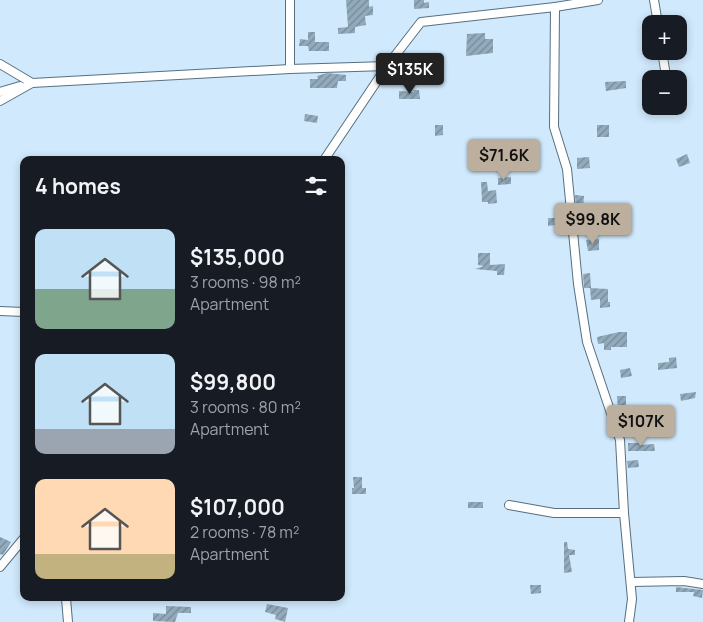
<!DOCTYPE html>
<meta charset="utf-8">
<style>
body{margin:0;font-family:Manrope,sans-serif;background:#20242c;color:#f1f3f6;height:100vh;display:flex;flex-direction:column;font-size:19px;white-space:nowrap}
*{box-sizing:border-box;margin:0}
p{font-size:16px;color:#9ea1a6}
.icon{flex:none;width:28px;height:28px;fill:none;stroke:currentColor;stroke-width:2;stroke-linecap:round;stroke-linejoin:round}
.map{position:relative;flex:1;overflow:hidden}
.side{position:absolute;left:20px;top:156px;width:325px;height:445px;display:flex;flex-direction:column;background:#171b24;border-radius:10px;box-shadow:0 2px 8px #0003}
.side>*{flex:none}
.controls{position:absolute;left:642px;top:15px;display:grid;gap:10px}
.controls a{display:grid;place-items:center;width:45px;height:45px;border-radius:10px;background:#171b24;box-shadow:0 2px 8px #0003;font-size:25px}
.price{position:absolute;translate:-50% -42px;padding:0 11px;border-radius:5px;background:#bcaf9d;color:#111;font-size:16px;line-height:32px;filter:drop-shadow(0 1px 2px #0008)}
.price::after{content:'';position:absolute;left:50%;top:30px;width:15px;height:11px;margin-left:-8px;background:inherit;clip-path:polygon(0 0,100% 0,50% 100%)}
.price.active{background:#222;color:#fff}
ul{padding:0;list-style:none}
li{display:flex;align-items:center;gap:15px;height:125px;padding:0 15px}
li span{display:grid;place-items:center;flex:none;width:140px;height:100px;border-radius:10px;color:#555}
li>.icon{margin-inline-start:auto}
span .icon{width:60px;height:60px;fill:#fffc;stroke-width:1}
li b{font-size:21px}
h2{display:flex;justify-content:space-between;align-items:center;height:60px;padding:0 15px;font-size:21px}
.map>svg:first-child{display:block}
.building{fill:url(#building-hatch)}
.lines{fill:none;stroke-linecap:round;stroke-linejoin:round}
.minor-casing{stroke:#596f7f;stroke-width:10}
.minor{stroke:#fff;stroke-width:8}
</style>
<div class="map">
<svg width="703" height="622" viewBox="0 0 703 622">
<defs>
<pattern id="building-hatch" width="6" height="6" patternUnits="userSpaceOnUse" patternTransform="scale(1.25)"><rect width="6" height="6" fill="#92aabb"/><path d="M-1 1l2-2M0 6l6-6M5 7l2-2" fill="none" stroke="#768a98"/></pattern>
</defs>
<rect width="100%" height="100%" fill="#d0e9fc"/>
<g class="building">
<path d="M346,0H369V7L373,6V15L365,16L366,25L355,27V33L338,34V28L348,27Z"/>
<path d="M414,0H424V3L429,2V8L414,9Z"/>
<path d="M308,32H315V42H329V51H309L308,46H299L300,39L308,40Z"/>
<path d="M485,33V39H493V53L466,56L467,34Z"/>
<path d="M327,73L346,75V81H338L337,88H310V79H318L317,76Z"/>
<path d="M626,81V88L606,91L605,82Z"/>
<path d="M413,90H419L420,99H399V91L414,92Z"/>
<path d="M305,114L318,116L317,123L304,121Z"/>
<path d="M435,125H443V135L435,136Z"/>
<rect x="597" y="125" width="12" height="12"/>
<path d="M687,154L690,163L679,167L676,159Z"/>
<path d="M589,157L590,168L577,169V158Z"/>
<path d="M511,177V184L498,185V178Z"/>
<path d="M481,182H487L488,191L496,190L497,203L488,204V202H482Z"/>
<path d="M575,195L584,196L583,208H576Z"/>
<path d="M548,218H562V224L548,226Z"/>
<path d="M599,239V250L588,251L586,240Z"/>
<path d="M478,253H490V265L505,264L504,275H497V271L475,269L484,266L478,265Z"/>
<path d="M590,273L591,288H584L583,274Z"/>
<path d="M590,288L608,289V302H610V307L600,308V299L591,300Z"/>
<path d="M619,332H627V347H611V350H604V343L598,344L597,337Z"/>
<path d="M676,357L677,368L658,370V363L669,362V358Z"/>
<path d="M630,368L632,376L621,378L620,370Z"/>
<path d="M696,392L695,398L681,401L680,394Z"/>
<path d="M617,396H626V410H618Z"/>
<path d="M628,443H640V445L654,444L655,451H628Z"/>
<path d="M638,460L639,467L628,468L627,461Z"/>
<path d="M353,477H362V488H366V494H352V488H354Z"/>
<rect x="468" y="502" width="15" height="6"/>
<path d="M0,537L11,542L3,555L0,554Z"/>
<path d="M564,542H567L568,549L575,550V555H569L572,572L564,573Z"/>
<path d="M530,585H541V593L531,594Z"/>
<path d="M676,587L703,590L702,598L693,596L694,592H676Z"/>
<path d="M267,604L288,608L285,622L275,619L276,615L265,612Z"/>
<path d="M166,606L191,607V613H178L175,622L153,621V613L166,614Z"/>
</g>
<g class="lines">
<g class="minor-casing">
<g id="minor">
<path d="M654,0L658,24"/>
<path d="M555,7L554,127L567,169L578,284L587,342L620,440L624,513L632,599L629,622"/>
<path d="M662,51L666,76"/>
<path d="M0,64L32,83"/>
<path d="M290,69V0"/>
<path d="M0,92L20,86"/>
<path d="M0,101L32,83L290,69L387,66"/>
<path d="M324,160L387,66L421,22L555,7L598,0"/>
<path d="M0,311L24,312"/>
<path d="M509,505L554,513H624"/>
<path d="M0,567L24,538"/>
<path d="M631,582L684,581L703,584"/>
<path d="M66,598L68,622"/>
</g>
</g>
<use href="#minor" class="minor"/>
</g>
</svg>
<div class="controls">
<a>+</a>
<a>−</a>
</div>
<b class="price active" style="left:410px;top:95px">$135K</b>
<b class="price" style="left:504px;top:181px">$71.6K</b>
<b class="price" style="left:593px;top:245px">$99.8K</b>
<b class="price" style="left:641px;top:447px">$107K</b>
<section class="side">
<h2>4 homes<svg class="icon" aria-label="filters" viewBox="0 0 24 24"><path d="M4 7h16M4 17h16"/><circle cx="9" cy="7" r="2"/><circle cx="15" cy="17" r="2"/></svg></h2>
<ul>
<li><span style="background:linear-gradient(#bfe0f5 60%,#7fa58c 0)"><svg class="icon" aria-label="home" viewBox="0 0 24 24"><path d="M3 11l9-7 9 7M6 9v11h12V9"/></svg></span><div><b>$135,000</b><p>3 rooms · 98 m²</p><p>Apartment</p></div></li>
<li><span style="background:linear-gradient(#bfe0f5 75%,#9aa5b1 0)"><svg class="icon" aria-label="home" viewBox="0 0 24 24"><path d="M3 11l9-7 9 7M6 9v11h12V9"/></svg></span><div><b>$99,800</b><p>3 rooms · 80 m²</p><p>Apartment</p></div></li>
<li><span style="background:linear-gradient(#ffd9b3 75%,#c2b280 0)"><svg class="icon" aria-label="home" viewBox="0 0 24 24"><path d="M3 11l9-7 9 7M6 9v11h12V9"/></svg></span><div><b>$107,000</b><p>2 rooms · 78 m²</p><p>Apartment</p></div></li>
</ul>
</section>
</div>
